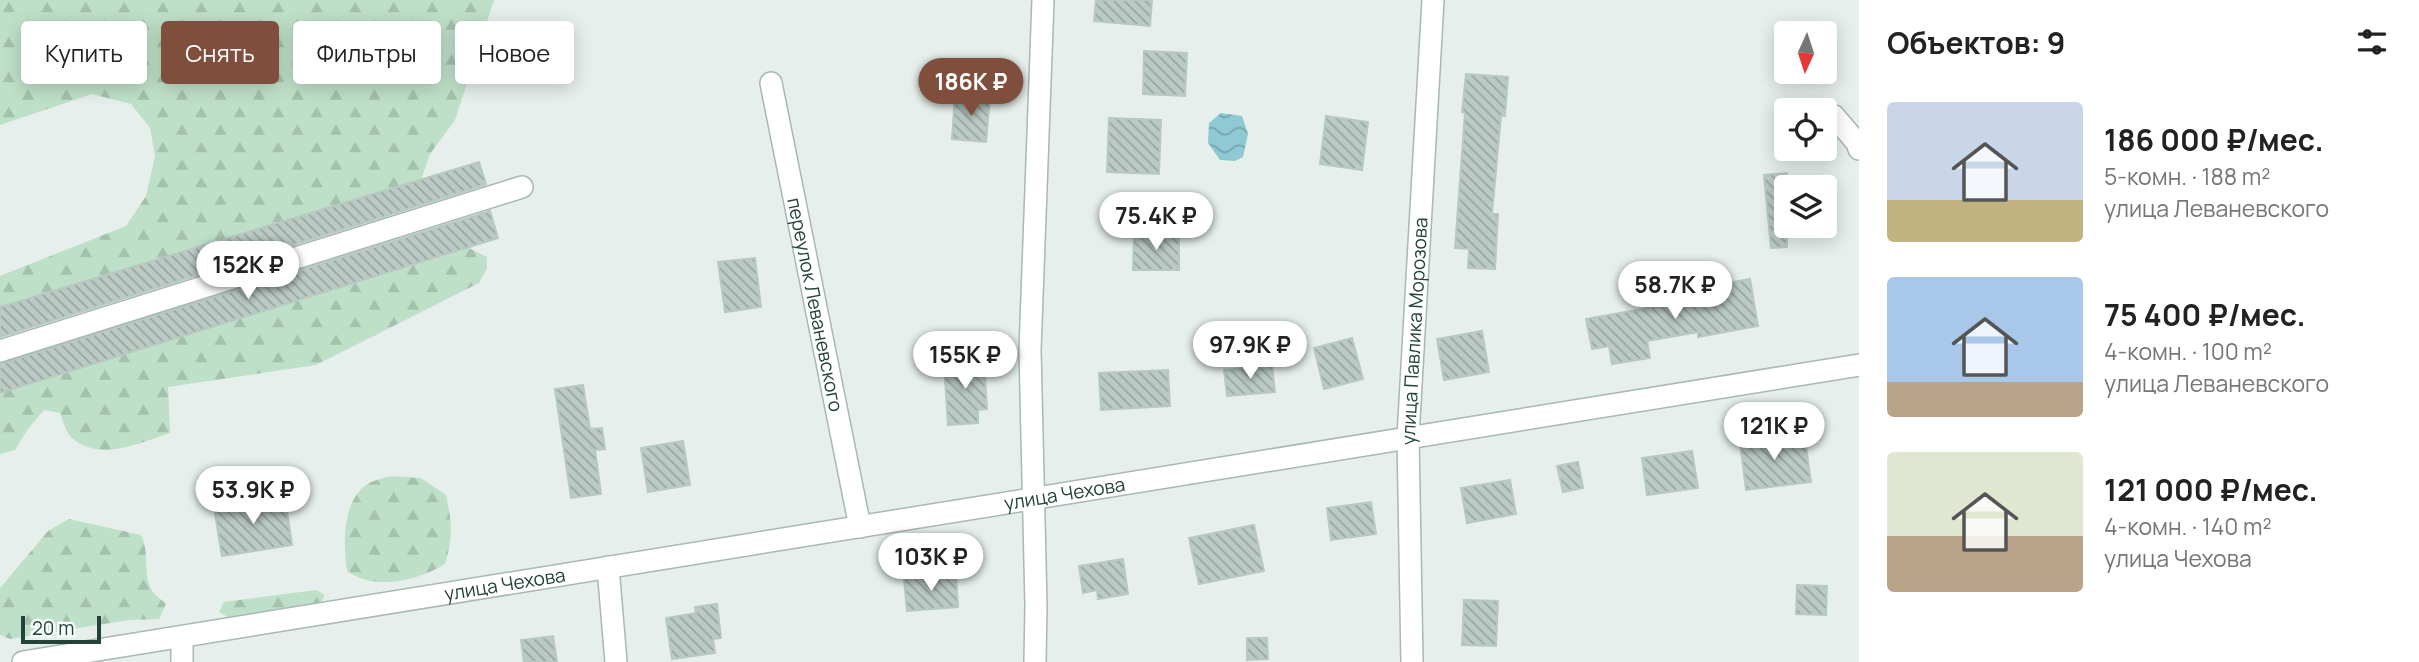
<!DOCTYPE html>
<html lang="ru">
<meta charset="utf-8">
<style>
body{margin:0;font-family:Manrope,sans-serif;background:#f6f6f6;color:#222;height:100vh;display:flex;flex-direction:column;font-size:26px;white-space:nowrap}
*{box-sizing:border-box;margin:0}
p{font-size:23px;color:#767676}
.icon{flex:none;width:38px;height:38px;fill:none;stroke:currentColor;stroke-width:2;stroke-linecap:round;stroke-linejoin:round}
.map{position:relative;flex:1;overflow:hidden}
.side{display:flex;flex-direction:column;background:#fff;width:560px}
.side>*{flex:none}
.guide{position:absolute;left:21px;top:21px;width:665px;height:63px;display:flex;gap:14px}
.needle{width:46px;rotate:183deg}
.controls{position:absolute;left:1774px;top:21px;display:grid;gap:14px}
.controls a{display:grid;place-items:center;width:63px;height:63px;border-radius:7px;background:#fff;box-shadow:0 4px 18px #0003;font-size:35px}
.scale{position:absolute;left:21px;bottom:18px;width:80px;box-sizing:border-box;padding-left:7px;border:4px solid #24423a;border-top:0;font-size:19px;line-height:24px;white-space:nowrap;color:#24423a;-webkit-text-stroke:5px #f7fbf9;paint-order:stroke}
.price{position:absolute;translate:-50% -60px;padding:0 16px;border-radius:24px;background:#fff;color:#222;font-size:23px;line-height:46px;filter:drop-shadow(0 2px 4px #0008)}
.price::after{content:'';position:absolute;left:50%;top:42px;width:21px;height:16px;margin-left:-10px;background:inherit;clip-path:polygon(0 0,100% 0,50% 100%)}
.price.current{background:#804e3d;color:#fff}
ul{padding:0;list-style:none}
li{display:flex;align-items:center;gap:21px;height:175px;padding:0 28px}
li span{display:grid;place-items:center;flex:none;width:196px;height:140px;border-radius:7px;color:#555}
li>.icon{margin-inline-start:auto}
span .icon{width:84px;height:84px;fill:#fffc;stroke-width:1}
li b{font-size:30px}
h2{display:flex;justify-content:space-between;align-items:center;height:84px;padding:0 28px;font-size:30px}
.chip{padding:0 24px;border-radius:7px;background:#fff;box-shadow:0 4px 18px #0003;font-size:24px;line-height:63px}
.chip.current{background:#804e3d;color:#fff}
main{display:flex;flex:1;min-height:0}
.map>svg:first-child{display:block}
.forest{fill:url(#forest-firs)}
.water{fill:url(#water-waves)}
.building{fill:url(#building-back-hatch);stroke:#b8c9c2;stroke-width:2}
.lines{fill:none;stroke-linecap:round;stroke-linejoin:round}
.minor-casing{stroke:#a8b8b2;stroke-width:24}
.minor{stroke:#fff;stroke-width:21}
.labels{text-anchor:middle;stroke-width:5;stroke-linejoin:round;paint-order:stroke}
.street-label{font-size:19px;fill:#24423a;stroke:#f7fbf9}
</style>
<main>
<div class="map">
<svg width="1859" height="662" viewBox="0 0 1859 662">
<defs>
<pattern id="forest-firs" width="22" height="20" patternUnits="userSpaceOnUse" patternTransform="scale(1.75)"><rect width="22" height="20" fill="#bfe0c8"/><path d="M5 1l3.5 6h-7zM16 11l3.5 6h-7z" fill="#a4c1ad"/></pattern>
<pattern id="water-waves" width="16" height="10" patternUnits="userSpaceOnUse" patternTransform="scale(1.75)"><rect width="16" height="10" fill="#8ec9d4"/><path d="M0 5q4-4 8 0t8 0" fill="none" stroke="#74a5ad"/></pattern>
<pattern id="building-back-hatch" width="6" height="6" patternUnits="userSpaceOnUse" patternTransform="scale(1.75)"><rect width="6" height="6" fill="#bbcac4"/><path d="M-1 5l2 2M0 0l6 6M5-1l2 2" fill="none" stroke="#98a6a0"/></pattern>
</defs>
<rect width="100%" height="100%" fill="#e6efeb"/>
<g class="forest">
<path d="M0,0H494L455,120L430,154L421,180L0,307V276L126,226L146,196L155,156L150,128L131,104L92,94L0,125Z"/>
<path d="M469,248L487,257V268L479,283L316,365L168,387L170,433C140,443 100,462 72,438C66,433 63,420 60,413L44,410L28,429L15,450L0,454V393Z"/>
<path d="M390,476L421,478L446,495C452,520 453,539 445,564C417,581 374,591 347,571C343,544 342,499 369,483C375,480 383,478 390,476Z"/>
<path d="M69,519L141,535C151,554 141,574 153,592C156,596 162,600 166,604L159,619L129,620L10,639L0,635V588L48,531Z"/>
<path d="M316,590L325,595L320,604L228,617L219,612L224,602Z"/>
</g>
<path class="water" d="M1221,113L1242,116L1248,134L1243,157L1235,161L1220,160L1208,143L1209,123Z"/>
<g class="building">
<path d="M1096,0H1152L1150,26L1094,21Z"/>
<path d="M1144,51L1187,53L1185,96L1143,94Z"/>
<path d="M1466,74L1508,77L1505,116H1501L1492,214H1498L1495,269L1468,268L1469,249L1455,248L1465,113L1462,112Z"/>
<path d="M955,94L990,97L986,142L952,139Z"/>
<path d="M1326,116L1368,122L1362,170L1320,164Z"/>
<path d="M1109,118L1161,120L1159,174L1107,172Z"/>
<path d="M479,162L486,184L484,185L0,337V307Z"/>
<path d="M1787,173V247L1771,248L1764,175Z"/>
<path d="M490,211L498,238L0,393V364Z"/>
<path d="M1134,233L1179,234V270H1133Z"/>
<path d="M755,258L761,307L725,312L718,262Z"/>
<path d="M1750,279L1758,326L1698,337V332L1647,341L1650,358L1612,364L1609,346L1592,349L1586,319L1692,300L1690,290Z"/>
<path d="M1482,331L1489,372L1444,380L1437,339Z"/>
<path d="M1352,338L1363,379L1324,389L1314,348Z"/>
<path d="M984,360L987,409L978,410V423L948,425L944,363Z"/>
<path d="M1272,365L1275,392L1227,396L1224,370Z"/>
<path d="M1168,370L1170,406L1101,410L1099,373Z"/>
<path d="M583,385L590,429L602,428L605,449L595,450L601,494L571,498L555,389Z"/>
<path d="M1762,433L1764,444L1805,439L1811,482L1746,490L1739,435Z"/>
<path d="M683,441L690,485L648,492L641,448Z"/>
<path d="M1692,451L1698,488L1647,495L1642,458Z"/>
<path d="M1578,462L1583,488L1563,492L1557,466Z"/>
<path d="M1510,480L1516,514L1467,523L1461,488Z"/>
<path d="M285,497L292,545L222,556L214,508Z"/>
<path d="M1371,502L1376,534L1331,540L1327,508Z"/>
<path d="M1254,525L1264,571L1199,584L1189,538Z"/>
<path d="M1123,559L1128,594L1098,599L1097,590L1083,593L1079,566Z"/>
<path d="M956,575L958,607L907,611L904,579Z"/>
<path d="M1797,585L1827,586L1826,615L1796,614Z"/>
<path d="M1464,600L1498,601L1496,646L1462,645Z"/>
<path d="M717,604L721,638L713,639L715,653L672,659L666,618L696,613L695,607Z"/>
<path d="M553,636L557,662H524L521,640Z"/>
<path d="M1247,638H1267L1268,659L1247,660Z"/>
</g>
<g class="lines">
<g class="minor-casing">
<g id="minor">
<path id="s1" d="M771,83L860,527"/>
<path d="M1834,116L1857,143L1859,149"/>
<path d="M0,351L522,187"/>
<path d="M608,567L616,662"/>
<path id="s2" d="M23,662L1859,365"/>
<path d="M182,662V638"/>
<path d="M1035,662L1036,605L1030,350L1043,0"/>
<path id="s3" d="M1412,662L1408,437L1433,0"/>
</g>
</g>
<use href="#minor" class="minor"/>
</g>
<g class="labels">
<g class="street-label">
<text dy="7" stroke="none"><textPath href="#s1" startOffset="226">переулок Леваневского</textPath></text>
<text dy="7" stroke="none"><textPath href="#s3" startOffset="331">улица Павлика Морозова</textPath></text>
<text dy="7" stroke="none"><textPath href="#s2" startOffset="1055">улица Чехова</textPath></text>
<text dy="7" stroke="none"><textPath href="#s2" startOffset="488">улица Чехова</textPath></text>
</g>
</g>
</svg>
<div class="controls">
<a><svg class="needle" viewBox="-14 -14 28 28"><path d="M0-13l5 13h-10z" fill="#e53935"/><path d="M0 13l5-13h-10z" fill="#767676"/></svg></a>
<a><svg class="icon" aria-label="locate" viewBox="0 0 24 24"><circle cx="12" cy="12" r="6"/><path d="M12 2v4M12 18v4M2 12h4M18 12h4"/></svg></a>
<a><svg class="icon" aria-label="layers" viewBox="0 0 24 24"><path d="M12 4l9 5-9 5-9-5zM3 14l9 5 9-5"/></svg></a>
</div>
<div class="scale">20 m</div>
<b class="price current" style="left:971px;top:118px">186K ₽</b>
<b class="price" style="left:1156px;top:252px">75.4K ₽</b>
<b class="price" style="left:248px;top:301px">152K ₽</b>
<b class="price" style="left:1675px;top:321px">58.7K ₽</b>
<b class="price" style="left:1250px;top:381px">97.9K ₽</b>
<b class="price" style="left:965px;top:391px">155K ₽</b>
<b class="price" style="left:1774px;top:462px">121K ₽</b>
<b class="price" style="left:253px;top:526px">53.9K ₽</b>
<b class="price" style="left:931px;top:593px">103K ₽</b>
<div class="guide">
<a class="chip">Купить</a>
<a class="chip current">Снять</a>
<a class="chip">Фильтры</a>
<a class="chip">Новое</a>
</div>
</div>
<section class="side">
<h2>Объектов: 9<svg class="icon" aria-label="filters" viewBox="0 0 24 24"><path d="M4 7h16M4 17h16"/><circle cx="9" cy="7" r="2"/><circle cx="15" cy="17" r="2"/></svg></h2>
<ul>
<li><span style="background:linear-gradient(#c9d6e8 70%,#c2b280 0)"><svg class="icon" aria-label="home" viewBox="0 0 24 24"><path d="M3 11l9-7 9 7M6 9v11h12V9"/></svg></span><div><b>186 000 ₽/мес.</b><p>5-комн. · 188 m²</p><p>улица Леваневского</p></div></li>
<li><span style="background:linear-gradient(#a9c7e8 75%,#b9a48a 0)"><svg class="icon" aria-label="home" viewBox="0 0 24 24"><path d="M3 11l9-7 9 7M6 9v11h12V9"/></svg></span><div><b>75 400 ₽/мес.</b><p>4-комн. · 100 m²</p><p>улица Леваневского</p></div></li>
<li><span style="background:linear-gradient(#dfe7d0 60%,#b9a48a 0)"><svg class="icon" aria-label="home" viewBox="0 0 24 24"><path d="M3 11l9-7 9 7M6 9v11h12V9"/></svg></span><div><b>121 000 ₽/мес.</b><p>4-комн. · 140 m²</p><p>улица Чехова</p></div></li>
</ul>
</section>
</main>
